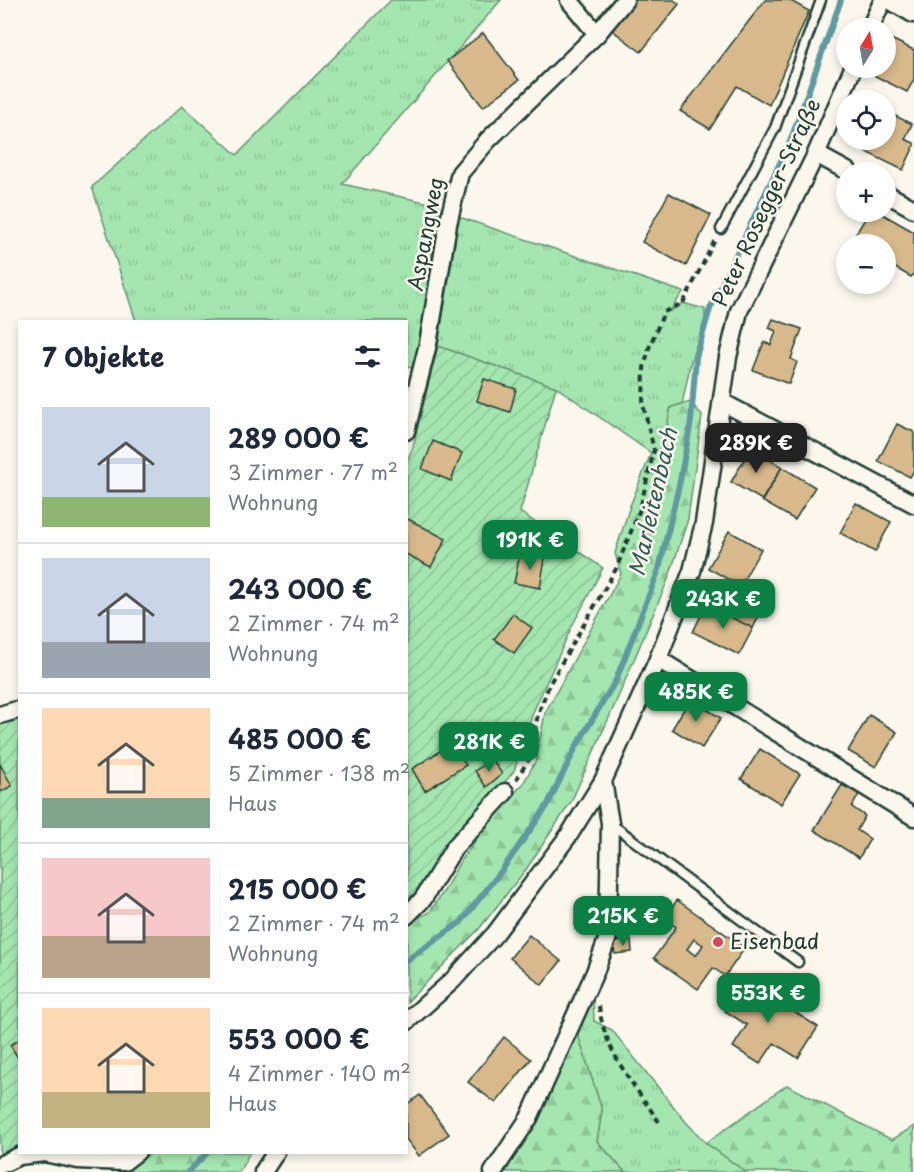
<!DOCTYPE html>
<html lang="de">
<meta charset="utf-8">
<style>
body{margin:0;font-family:"Playpen Sans",sans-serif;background:#f6f6f7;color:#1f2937;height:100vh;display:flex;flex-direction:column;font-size:22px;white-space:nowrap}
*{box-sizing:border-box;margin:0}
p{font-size:20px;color:#747a83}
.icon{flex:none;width:33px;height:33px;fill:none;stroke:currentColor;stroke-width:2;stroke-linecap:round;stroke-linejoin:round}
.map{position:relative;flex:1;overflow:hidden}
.details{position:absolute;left:18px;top:320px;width:390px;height:834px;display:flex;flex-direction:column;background:#fff;border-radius:0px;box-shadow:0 3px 9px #0003}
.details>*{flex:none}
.needle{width:39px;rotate:11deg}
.controls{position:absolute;left:836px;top:18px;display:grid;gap:12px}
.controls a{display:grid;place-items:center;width:60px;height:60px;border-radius:50%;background:#fff;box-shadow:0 3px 9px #0003;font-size:30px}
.price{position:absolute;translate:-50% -51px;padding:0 14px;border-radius:12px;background:#0b8043;color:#fff;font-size:20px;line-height:39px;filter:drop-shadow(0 2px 3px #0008)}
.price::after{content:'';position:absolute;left:50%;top:36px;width:18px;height:14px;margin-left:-9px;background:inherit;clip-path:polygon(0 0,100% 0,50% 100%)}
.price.on{background:#222;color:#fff}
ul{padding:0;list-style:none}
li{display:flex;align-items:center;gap:18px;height:150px;padding:0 24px}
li+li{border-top:2px solid #e0e1e3}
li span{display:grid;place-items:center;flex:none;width:168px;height:120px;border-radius:0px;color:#555}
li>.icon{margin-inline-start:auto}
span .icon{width:72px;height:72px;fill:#fffc;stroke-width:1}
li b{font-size:26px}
h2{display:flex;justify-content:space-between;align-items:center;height:72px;padding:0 24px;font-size:26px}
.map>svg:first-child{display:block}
.grass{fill:url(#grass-tufts);stroke:#629272;stroke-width:1.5}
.forest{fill:url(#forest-firs);stroke:#629272;stroke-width:1.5}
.garden{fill:url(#garden-furrows);stroke:#629272;stroke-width:1.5}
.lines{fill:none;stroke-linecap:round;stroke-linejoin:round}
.stream{stroke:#5f99a1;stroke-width:6}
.building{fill:#d7b98b;stroke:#1f3d34;stroke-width:1.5;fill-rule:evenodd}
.service-casing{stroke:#1f3d34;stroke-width:13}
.minor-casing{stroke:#1f3d34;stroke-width:21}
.secondary-casing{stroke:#1f3d34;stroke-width:27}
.path{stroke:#1f3d34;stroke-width:4;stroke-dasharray:6 4.5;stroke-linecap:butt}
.service{stroke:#fbf7ec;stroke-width:8}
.minor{stroke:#fbf7ec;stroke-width:16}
.secondary{stroke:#fbf7ec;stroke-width:22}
.poi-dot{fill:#d1495b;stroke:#fbf7ec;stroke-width:2}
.labels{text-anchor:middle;stroke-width:5;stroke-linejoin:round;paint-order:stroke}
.street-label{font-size:21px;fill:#1f3d34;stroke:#fbf7ec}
.poi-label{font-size:21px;fill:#1f3d34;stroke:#fbf7ec;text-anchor:start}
.water-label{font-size:22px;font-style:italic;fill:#345c58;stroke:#fbf7ec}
</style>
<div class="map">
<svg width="914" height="1172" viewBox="0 0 914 1172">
<defs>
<pattern id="grass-tufts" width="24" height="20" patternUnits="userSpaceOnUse" patternTransform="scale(1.5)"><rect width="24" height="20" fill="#a4e6af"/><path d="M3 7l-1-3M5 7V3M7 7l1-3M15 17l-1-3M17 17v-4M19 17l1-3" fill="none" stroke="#8dc697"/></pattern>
<pattern id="forest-firs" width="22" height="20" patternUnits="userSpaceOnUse" patternTransform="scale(1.5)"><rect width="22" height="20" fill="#a4e6af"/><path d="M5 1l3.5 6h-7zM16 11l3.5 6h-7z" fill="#8dc697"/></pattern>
<pattern id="garden-furrows" width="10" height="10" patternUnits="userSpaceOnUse" patternTransform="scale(1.5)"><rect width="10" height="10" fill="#a4e6af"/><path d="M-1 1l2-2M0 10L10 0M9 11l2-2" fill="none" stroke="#8dc697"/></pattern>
</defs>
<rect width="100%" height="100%" fill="#fbf7ec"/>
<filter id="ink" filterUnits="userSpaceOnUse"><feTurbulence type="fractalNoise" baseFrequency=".0167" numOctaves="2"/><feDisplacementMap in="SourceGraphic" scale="12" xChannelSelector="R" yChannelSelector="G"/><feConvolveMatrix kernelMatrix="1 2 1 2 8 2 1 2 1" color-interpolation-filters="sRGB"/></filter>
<g filter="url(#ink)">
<g class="grass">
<path d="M391,0H501L342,184L439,205L416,369L407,367L406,321H136L92,187L182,106L237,155Z"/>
<path d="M459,217L683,292L670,311L683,303L705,309V320L692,357L682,404L671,407L662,448L651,453L556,387L438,346Z"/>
<path d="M593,990L594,1021L612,1030L686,1122L706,1143L746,1172H625L597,1141L602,1110L577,1032Z"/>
</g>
<g class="forest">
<path d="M691,402L702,416L688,519L669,577L616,702L571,802L527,868L479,929L407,1002V922L429,913L444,891L461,860L499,809L523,784L536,760L545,713L621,574L615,553L630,506L651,453L662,448L671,407Z"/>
<path d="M577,1032L602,1110L597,1141L625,1172H506L553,1084Z"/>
<path d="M787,1085L892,1140L914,1126V1172H746L706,1143Z"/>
<path d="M153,1152H250L239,1172H124Z"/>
</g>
<g class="garden">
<path d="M438,346L556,387L520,512L603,568L572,626L534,710L514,771L441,860L418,897L407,906V460L412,450Z"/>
<path d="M19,716L20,1152L0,1160V722Z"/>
</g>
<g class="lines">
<g class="stream">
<path d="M406,961L461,922L502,870L547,806L577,745L616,680L659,569L680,481L691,421L696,357L710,309L790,142L841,0"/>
<path d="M188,1172L208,1152"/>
</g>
</g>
<g class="building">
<path d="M635,0H674L679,4L641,52L612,30Z"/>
<path d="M765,0H789L809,11L769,105L737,86L710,129L680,111Z"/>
<path d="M483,33L519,80L483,107L447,61Z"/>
<path d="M889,38L914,50V79L907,92L875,76L879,68H885V46Z"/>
<path d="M885,111L912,124L905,139L914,143V146L903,170L864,151L869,140H885Z"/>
<path d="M669,193L711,215L686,266L642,242Z"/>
<path d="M869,212H879L914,232V273L911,277L885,262V244H856L851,242Z"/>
<path d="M773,319L802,329L791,359L797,362L789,384L753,370L764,342L771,345L776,331L769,328Z"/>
<path d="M484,379L516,389L510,412L477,401Z"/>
<path d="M897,424L914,432V470L910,477L878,461Z"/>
<path d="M433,441L462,453L451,481L422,469Z"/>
<path d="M751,448L782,467L762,500L731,482Z"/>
<path d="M782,467L815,487L795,520L762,501Z"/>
<path d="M856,503L891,522L875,552L840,533Z"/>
<path d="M406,518L446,539L431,567L406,554Z"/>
<path d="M729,531L761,549L740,586L708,568Z"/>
<path d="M520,554L545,558L540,588L514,583Z"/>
<path d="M737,603L760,614L753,628L730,618Z"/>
<path d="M706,605L753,628L739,655L693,632Z"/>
<path d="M513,614L532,628L514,653L494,639Z"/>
<path d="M690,699L721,718L702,748L672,729Z"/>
<path d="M869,715L897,732L876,767L848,751Z"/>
<path d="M452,743L466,765L425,791L412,769Z"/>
<path d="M760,749L800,774L781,804L741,779Z"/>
<path d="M492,759L502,774L486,787L475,771Z"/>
<path d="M0,764L12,786L0,792Z"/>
<path d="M842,785L859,794L852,807L865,816L857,830L870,839L859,858L814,830Z"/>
<path d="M677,900L745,948L725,976L713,968L698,989L654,958L676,927L664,919ZM694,939L703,945L696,956L687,949Z"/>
<path d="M529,935L561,961L542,985L510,958Z"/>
<path d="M631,940L632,952L615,954L613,942Z"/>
<path d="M745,980L818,1027L798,1058L774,1043L760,1064L733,1047L747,1025L725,1011Z"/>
<path d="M504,1037L531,1059L496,1103L468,1082Z"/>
<path d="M20,1039V1061L10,1045Z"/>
<path d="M420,1095L449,1134L419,1156L406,1139V1105Z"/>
</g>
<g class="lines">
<g class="service-casing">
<g id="service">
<path d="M721,229L775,128L821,0"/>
<path d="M610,823L798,962"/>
</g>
</g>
<g class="minor-casing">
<g id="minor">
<path d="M569,0L597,34"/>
<path d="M870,28L883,0"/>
<path d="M816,154L849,172"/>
<path d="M885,193L914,209"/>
<path d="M722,402L914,504"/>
<path d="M406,431L428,344L448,224L460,173L488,140L597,34L625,0"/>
<path d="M658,659L914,817"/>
<path d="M0,715L20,709"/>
<path d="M406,916L423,899L454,848L505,792"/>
<path d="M406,1022L452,981L495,934L569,835L603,781L658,659L692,571L704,523L728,357L739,311L816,154L853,68"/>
<path d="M0,1165L19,1156L44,1153L78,1160L124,1162L137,1152"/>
<path d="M263,1172L276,1152"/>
<path d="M493,1172L529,1118L595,972L608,937L610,823L603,781"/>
</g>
</g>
<g class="secondary-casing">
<path id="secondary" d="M895,0L914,11"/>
</g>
<g class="path">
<path d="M516,780L529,759L538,714L550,683L616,569L640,509L654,450L643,404L644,368L649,348L664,312L683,303L715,240"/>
<path d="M599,1006C604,1051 635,1086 659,1122"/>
</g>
<use href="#service" class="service"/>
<use href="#minor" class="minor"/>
<use href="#secondary" class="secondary"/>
</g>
</g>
<circle class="poi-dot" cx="718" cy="942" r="6"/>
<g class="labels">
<g class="street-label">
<text transform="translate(767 203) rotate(-65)" y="7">Peter Rosegger-Straße</text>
<text transform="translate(426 234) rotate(-79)" y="7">Aspangweg</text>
</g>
<g class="poi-label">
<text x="730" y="949">Eisenbad</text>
</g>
<g class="water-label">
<text transform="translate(653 502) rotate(-77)" y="8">Marleitenbach</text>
</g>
</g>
</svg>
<div class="controls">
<a><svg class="needle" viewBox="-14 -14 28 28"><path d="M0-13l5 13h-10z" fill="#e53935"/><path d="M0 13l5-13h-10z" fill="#747a83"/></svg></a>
<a><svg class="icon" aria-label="locate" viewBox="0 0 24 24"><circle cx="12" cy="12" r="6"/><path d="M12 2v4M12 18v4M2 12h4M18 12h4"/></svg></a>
<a>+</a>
<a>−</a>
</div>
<b class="price on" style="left:756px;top:474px">289K €</b>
<b class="price" style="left:530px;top:571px">191K €</b>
<b class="price" style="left:723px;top:630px">243K €</b>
<b class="price" style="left:696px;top:723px">485K €</b>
<b class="price" style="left:489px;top:773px">281K €</b>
<b class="price" style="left:623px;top:947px">215K €</b>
<b class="price" style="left:768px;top:1024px">553K €</b>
<section class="details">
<h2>7 Objekte<svg class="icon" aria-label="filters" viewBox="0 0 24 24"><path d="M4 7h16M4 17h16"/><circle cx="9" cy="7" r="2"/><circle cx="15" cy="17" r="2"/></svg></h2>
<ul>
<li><span style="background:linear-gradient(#c9d6e8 75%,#8fb573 0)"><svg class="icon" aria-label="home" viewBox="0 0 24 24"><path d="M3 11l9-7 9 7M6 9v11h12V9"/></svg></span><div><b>289 000 €</b><p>3 Zimmer · 77 m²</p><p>Wohnung</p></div></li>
<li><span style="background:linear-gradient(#c9d6e8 70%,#9aa5b1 0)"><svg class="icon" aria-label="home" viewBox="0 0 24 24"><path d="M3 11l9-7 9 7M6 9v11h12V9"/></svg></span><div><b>243 000 €</b><p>2 Zimmer · 74 m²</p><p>Wohnung</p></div></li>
<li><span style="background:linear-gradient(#ffd9b3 75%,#7fa58c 0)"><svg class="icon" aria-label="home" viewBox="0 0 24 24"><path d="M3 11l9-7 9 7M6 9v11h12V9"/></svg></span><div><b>485 000 €</b><p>5 Zimmer · 138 m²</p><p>Haus</p></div></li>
<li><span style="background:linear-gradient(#f6c9c9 65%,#b9a48a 0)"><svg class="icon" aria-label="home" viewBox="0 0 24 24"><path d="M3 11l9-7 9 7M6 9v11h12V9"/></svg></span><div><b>215 000 €</b><p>2 Zimmer · 74 m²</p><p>Wohnung</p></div></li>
<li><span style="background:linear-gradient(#ffd9b3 70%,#c2b280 0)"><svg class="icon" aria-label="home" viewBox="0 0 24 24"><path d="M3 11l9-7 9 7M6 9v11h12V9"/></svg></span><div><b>553 000 €</b><p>4 Zimmer · 140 m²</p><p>Haus</p></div></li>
</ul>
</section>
</div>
